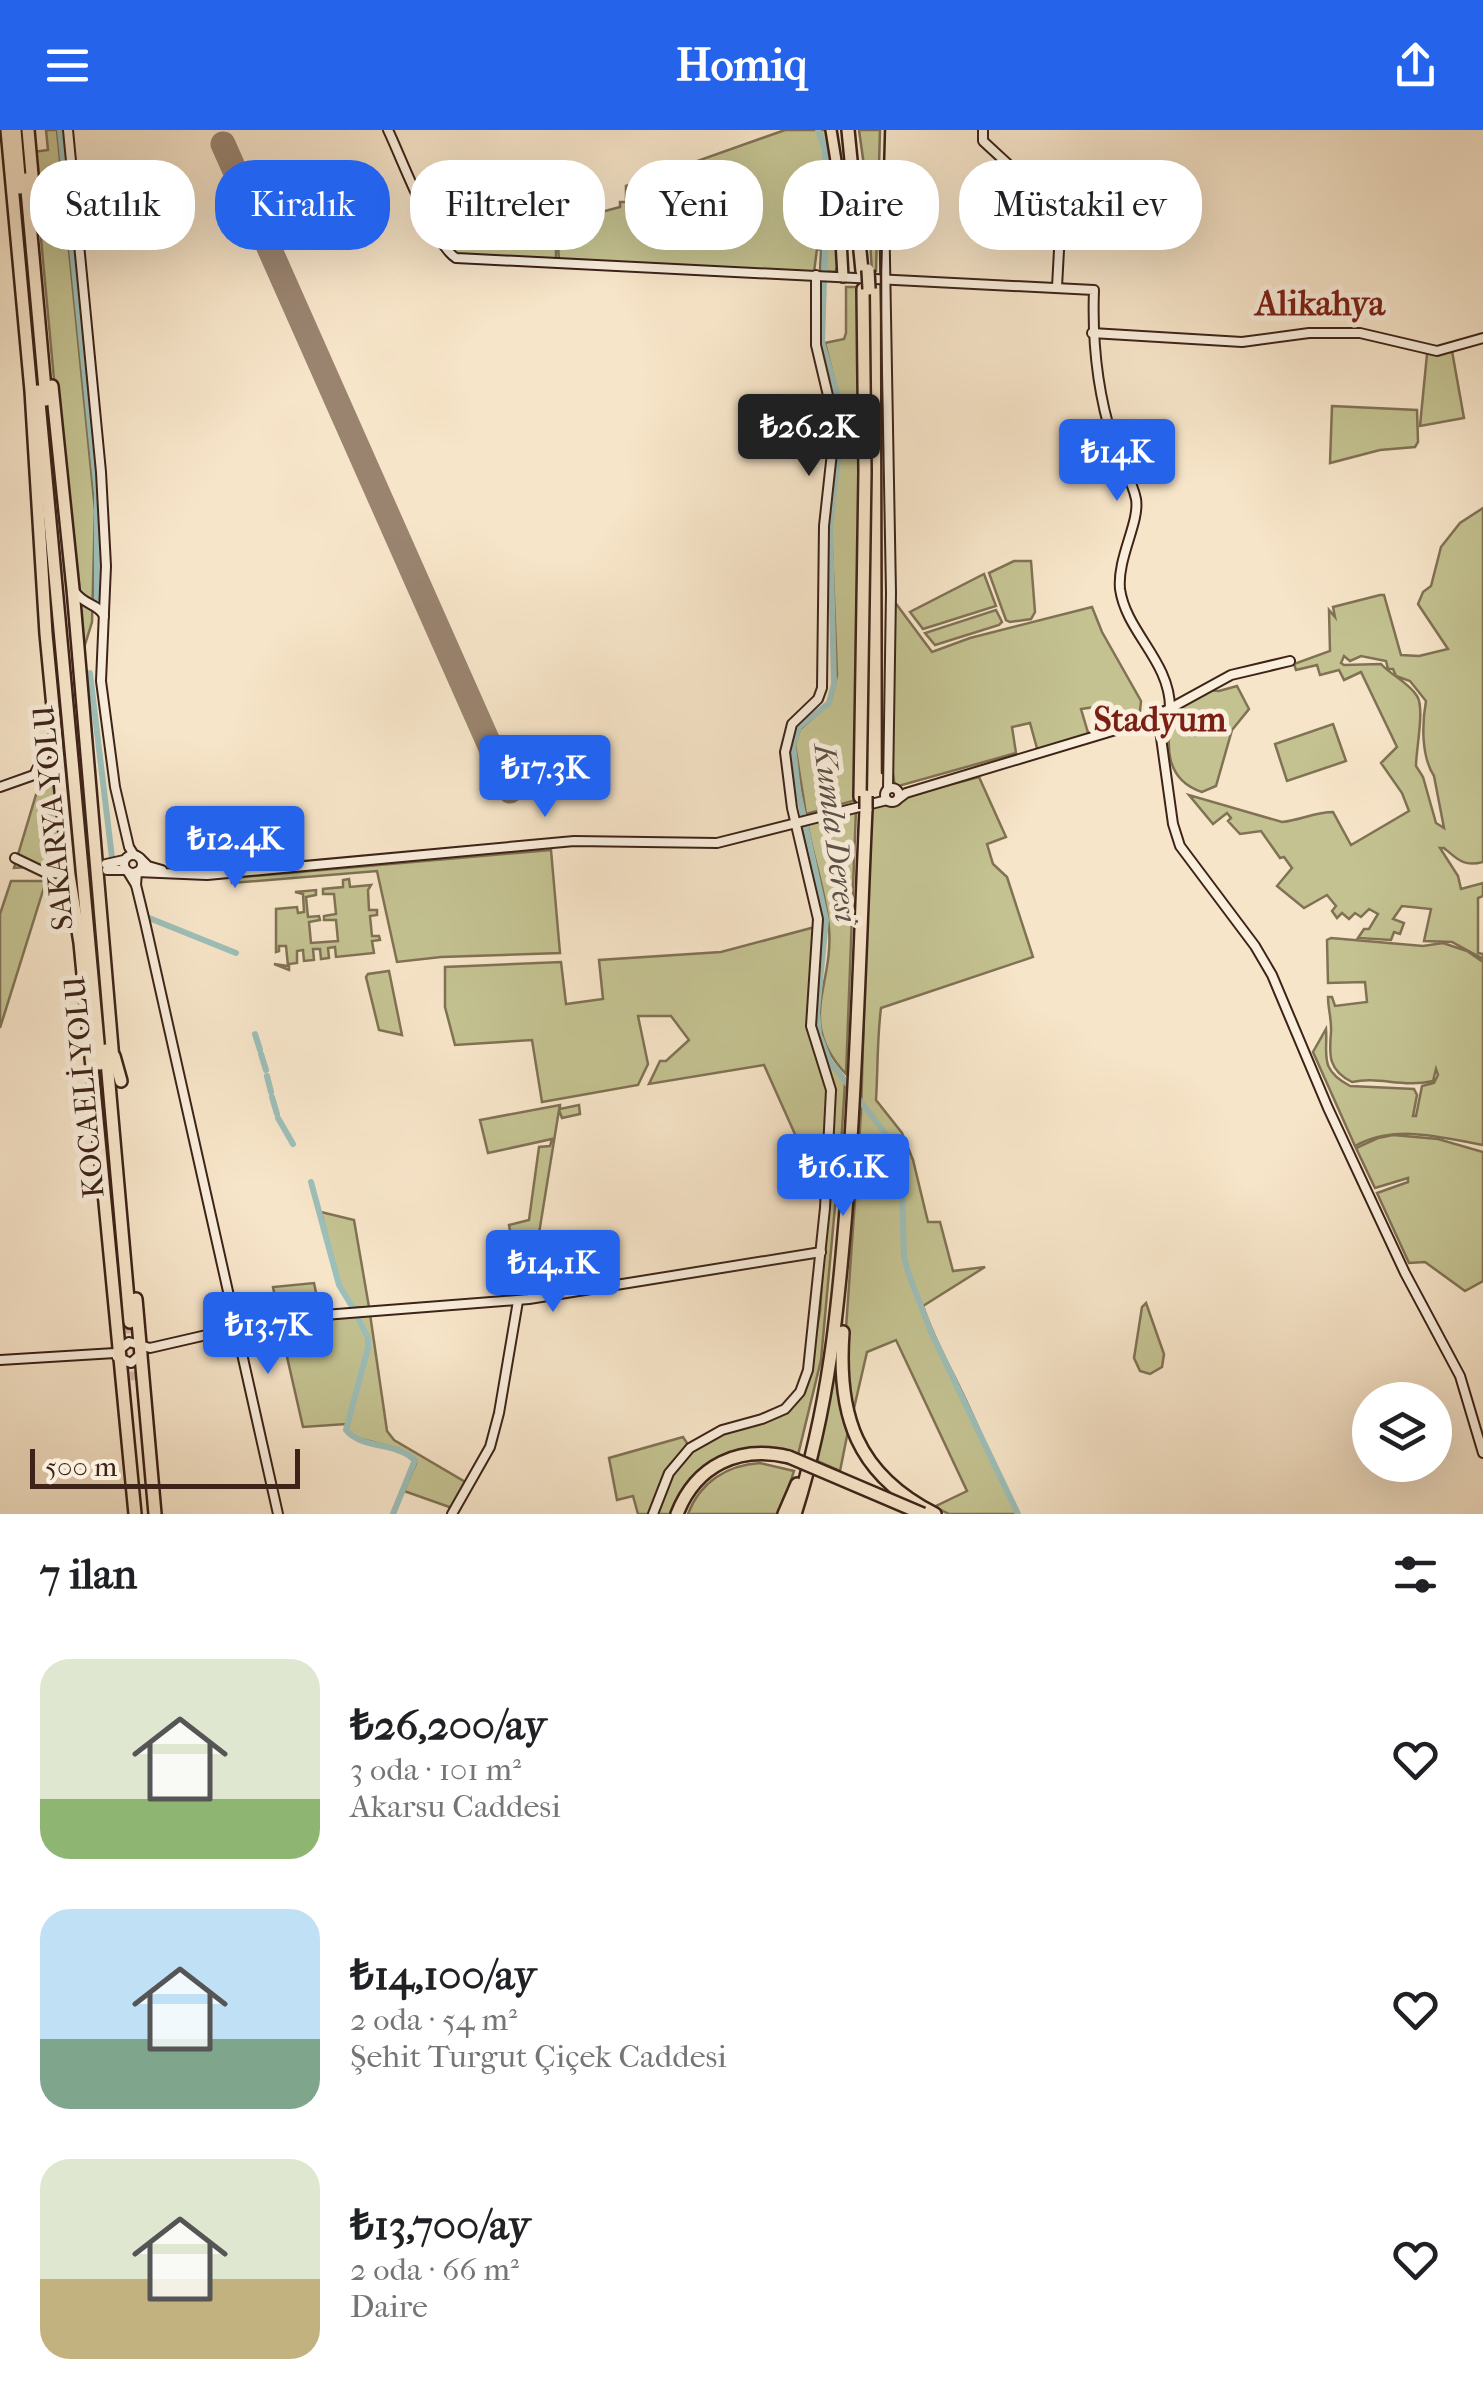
<!DOCTYPE html>
<html lang="tr">
<meta charset="utf-8">
<style>
body{margin:0;font-family:"IM FELL French Canon",serif;background:#f2f2f2;color:#202124;height:100vh;display:flex;flex-direction:column;font-size:38px;white-space:nowrap}
*{box-sizing:border-box;margin:0}
p{font-size:32px;color:#757577}
.icon{flex:none;width:55px;height:55px;fill:none;stroke:currentColor;stroke-width:2;stroke-linecap:round;stroke-linejoin:round}
.map{position:relative;height:1384px;overflow:hidden}
.details{display:flex;flex-direction:column;background:#fff;flex:1}
.details>*{flex:none}
.guide{position:absolute;left:30px;top:30px;width:1425px;height:90px;display:flex;gap:20px}
.fabs{position:absolute;left:1352px;top:1252px;display:grid;gap:20px}
.fabs a{display:grid;place-items:center;width:100px;height:100px;border-radius:50%;background:#fff;box-shadow:0 10px 40px #0002;font-size:50px}
.scale{position:absolute;left:30px;bottom:25px;width:270px;box-sizing:border-box;padding-left:10px;border:5px solid #3d2318;border-top:0;font-size:28px;line-height:35px;white-space:nowrap;color:#3d2318;-webkit-text-stroke:8px #faeedc;paint-order:stroke}
.price{position:absolute;translate:-50% -85px;padding:0 22px;border-radius:10px;background:#2563eb;color:#fff;font-size:32px;line-height:65px;filter:drop-shadow(0 2px 5px #0008)}
.price::after{content:'';position:absolute;left:50%;top:60px;width:30px;height:22px;margin-left:-15px;background:inherit;clip-path:polygon(0 0,100% 0,50% 100%)}
.price.current{background:#222;color:#fff}
ul{padding:0;list-style:none}
li{display:flex;align-items:center;gap:30px;height:250px;padding:0 40px}
li span{display:grid;place-items:center;flex:none;width:280px;height:200px;border-radius:30px;color:#555}
li>.icon{margin-inline-start:auto}
span .icon{width:120px;height:120px;fill:#fffc;stroke-width:1}
li b{font-size:42px}
h2{display:flex;justify-content:space-between;align-items:center;height:120px;padding:0 40px;font-size:42px}
.pill{padding:0 35px;border-radius:40px;background:#fff;box-shadow:0 10px 40px #0002;font-size:35px;line-height:90px}
.pill.current{background:#2563eb;color:#fff}
header{display:flex;justify-content:space-between;align-items:center;height:130px;padding:0 40px;background:#2563eb;color:#fff;font-size:45px;font-weight:700}
.map>svg:first-child{display:block}
.green{fill:#c4c291;stroke:#807254;stroke-width:2.5;fill-rule:evenodd}
.lines{fill:none;stroke-linecap:round;stroke-linejoin:round}
.river{stroke:#9dbfb9;stroke-width:6}
.runway{stroke:#9a8470;stroke-width:25}
.highway-tunnel{stroke:#d2bea6;stroke-width:11;stroke-dasharray:11 5.5;stroke-linecap:butt}
.secondary-casing{stroke:#3d2318;stroke-width:12}
.primary-casing{stroke:#3d2318;stroke-width:14}
.highway-casing{stroke:#3d2318;stroke-width:16}
.secondary{stroke:#faeedc;stroke-width:8}
.primary{stroke:#f7e5c9;stroke-width:9}
.highway{stroke:#f7e5c9;stroke-width:11}
.tram{stroke:#3d2318;stroke-width:2.5}
.highway-bridge-casing{stroke:#3d2318;stroke-width:16;stroke-linecap:butt}
.highway-bridge{stroke:#f7e5c9;stroke-width:11}
.labels{text-anchor:middle;stroke-width:10;stroke-linejoin:round;paint-order:stroke}
.street-label{font-size:30px;fill:#3d2318;stroke:#faeedc}
.water-label{font-size:32px;font-style:italic;fill:#5a5248;stroke:#faeedc}
.quarter-label{font-size:35px;font-weight:bold;fill:#7a1f14;stroke:#faeedc}
</style>
<header><svg class="icon" aria-label="menu" viewBox="0 0 24 24"><path d="M4 6h16M4 12h16M4 18h16"/></svg>Homiq<svg class="icon" aria-label="share" viewBox="0 0 24 24"><path d="M12 15V3M7 8l5-5 5 5M5 13v7h14v-7"/></svg></header>
<div class="map">
<svg width="1483" height="1384" viewBox="0 0 1483 1384">
<rect width="100%" height="100%" fill="#f7e5c9"/>
<filter id="stains"><feTurbulence type="fractalNoise" baseFrequency=".002" numOctaves="4"/><feColorMatrix values="0 0 0 0 .2 0 0 0 0 .09 0 0 0 0 .02 0 0 0 .5 -.17"/></filter>
<radialGradient id="worn" r=".72"><stop offset=".6" stop-color="#630" stop-opacity="0"/><stop offset="1" stop-color="#630" stop-opacity=".3"/></radialGradient>
<g class="green">
<path d="M46,0H57L95,380L92,492L80,531L33,22L48,20Z"/>
<path d="M785,0H828L834,37L838,136L835,142L820,141L821,120L817,119L814,142L559,130L557,103L561,90L554,106L522,105L521,102L519,105L440,101L424,69H447L446,79L515,80L518,70H569L591,64L594,84L620,77V72H626V56L647,49L651,98L688,95L683,36Z"/>
<path d="M859,0H880L876,141L872,142L866,50Z"/>
<path d="M441,104L556,109V129L460,126L450,121Z"/>
<path d="M846,157H859L861,340L856,670L806,684L795,615L800,599L830,573L837,545L831,393L844,288L825,213L844,209L846,203Z"/>
<path d="M1452,221L1464,288L1420,296L1427,224Z"/>
<path d="M1332,276L1417,280L1418,312L1415,317L1380,320L1330,333Z"/>
<path d="M1483,378V732C1464,737 1458,730 1444,718H1440L1458,746L1461,759L1483,753V766L1478,768V823L1483,824V829L1452,812L1424,811L1431,779L1402,776L1393,789L1404,793L1400,804L1394,802L1391,810L1358,808L1364,799H1369L1378,784L1369,779L1361,787L1355,783L1349,789L1342,783L1337,788L1332,781L1336,776L1327,765L1304,778L1277,756L1292,738L1284,727L1280,728L1261,701L1240,704L1228,691L1231,688L1227,683L1213,694L1189,665L1282,692C1301,690 1315,682 1333,682L1351,715L1409,681L1402,663L1381,633L1397,617L1361,542L1344,550L1339,540L1320,545L1317,535L1296,540L1294,534L1330,521L1329,480L1335,487L1333,477L1380,465H1384L1401,525L1419,526L1448,519L1418,474L1423,462L1431,456L1441,417L1460,393ZM1344,526L1350,531L1361,526L1386,531L1388,539H1393L1396,546L1410,551L1426,571C1422,593 1421,626 1434,646L1444,698L1436,693L1423,647L1416,636C1416,619 1425,578 1417,566C1408,552 1392,546 1381,534L1344,535L1341,533Z"/>
<path d="M1014,431H1031L1035,482L1031,489L1010,492L1006,490L989,443Z"/>
<path d="M984,444L996,476L923,499L910,482Z"/>
<path d="M894,471L932,522L970,508L1092,477L1102,502L1141,571L1140,581L1101,598L1095,577L1081,579L1089,606L1038,622L1030,593L1012,597L1016,623L895,657L892,638Z"/>
<path d="M996,480L1002,492L999,495L935,515L925,503Z"/>
<path d="M1237,556L1249,579L1232,600L1216,656L1202,662C1165,650 1165,615 1173,581L1205,560L1219,561Z"/>
<path d="M1333,594L1346,631L1287,651L1275,614Z"/>
<path d="M49,635L54,640L63,735L14,738L44,638Z"/>
<path d="M979,647L1006,707L987,714L993,734L1007,747L1033,827L881,878C877,909 878,938 876,970L902,1003L913,1030L928,1092H940L953,1141L985,1137L923,1176C933,1207 948,1233 962,1262C982,1303 997,1344 1018,1384H949L934,1377L967,1361L896,1210L867,1222L852,1287L844,1227L861,983L870,675L894,673L903,667Z"/>
<path d="M856,679L846,944C796,891 834,857 829,798C826,761 813,728 807,692Z"/>
<path d="M801,693L824,787L816,898L823,925L845,952L841,1016L831,1014L833,957L814,905L818,797L796,695Z"/>
<path d="M551,720L560,823L441,827L397,832L377,741L232,753L231,748Z"/>
<path d="M349,749L350,757L371,755L368,760L369,780H377V785L370,786L372,806H379L380,810L372,811L374,823L336,827L335,817L328,818L329,828L321,829L320,819H313L314,830L304,831L303,820L297,821V833L289,834V840L274,834L288,836L286,816H279V821L276,822V779L297,777L298,783L304,782L303,764L295,762L316,760V765L306,767L308,787L319,786L320,790L309,792L311,813L338,811L336,790H324V786L336,784L334,764H323V759L343,757V750Z"/>
<path d="M11,751H46L0,898V784Z"/>
<path d="M815,797L808,897L827,954L824,1059H818L795,1014L798,1011L764,935L649,954L660,931H666L689,910L671,886H638L648,934L638,955L542,972L532,910L455,915L445,877V837L561,832L566,874L603,869L599,830L721,822Z"/>
<path d="M1331,808L1423,816L1443,813L1467,821L1483,832V1015C1440,1007 1395,994 1355,1016L1313,922L1326,899C1328,924 1318,939 1350,956L1414,959L1417,965L1413,986H1416L1422,956L1434,953L1438,945L1436,939L1433,951C1402,958 1379,946 1352,952C1328,940 1329,925 1331,902C1332,891 1328,879 1328,867H1332L1335,876L1367,872L1365,852L1328,853L1327,810Z"/>
<path d="M389,841L402,905L379,900L366,847L368,844Z"/>
<path d="M560,975V979L579,975L580,984L562,988L559,980L529,1165L524,1166L520,1161L509,1095L529,1090L539,1017L550,1016L552,1009L488,1023L480,990Z"/>
<path d="M1393,1005L1438,1009L1483,1022V1151L1465,1161L1425,1132L1409,1133L1377,1063L1408,1052V1048L1375,1058L1356,1018L1378,1008Z"/>
<path d="M831,1021L840,1022L821,1230L798,1325L722,1327L674,1384H656L668,1350L692,1320L712,1307L782,1285L807,1256L820,1181Z"/>
<path d="M321,1082L354,1090L369,1177L353,1178L339,1155Z"/>
<path d="M314,1153L320,1182L279,1187L273,1157Z"/>
<path d="M1146,1173L1164,1224L1162,1237L1150,1244L1140,1241L1134,1228L1142,1177Z"/>
<path d="M370,1184L387,1301L394,1310L467,1353L452,1378L404,1361L416,1333L399,1319L350,1306L346,1294L303,1297L280,1196Z"/>
<path d="M842,1191L838,1261L848,1301L840,1341L817,1331Z"/>
<path d="M683,1307L689,1316L664,1348L651,1384H638L633,1366L617,1370L609,1328Z"/>
<path d="M760,1333L794,1341L780,1384H688C700,1352 727,1335 760,1333Z"/>
</g>
<g class="lines">
<g class="river">
<path d="M60,0L97,364V469"/>
<path d="M818,0L825,20L827,57L822,212L840,274L842,297L830,396L834,554L829,573L799,597L793,615L798,661L826,790L817,882L819,904L829,930L891,1011L902,1061L904,1127L909,1145L931,1202L1018,1384"/>
<path d="M90,543L112,728"/>
<path d="M149,788L236,823"/>
<path d="M255,904L260,920"/>
<path d="M261,924L266,940"/>
<path d="M267,946L271,962"/>
<path d="M272,967L277,984"/>
<path d="M278,988L293,1014"/>
<path d="M311,1052L339,1155L353,1178"/>
<path d="M357,1186L368,1208V1218L346,1300C361,1319 396,1312 415,1330L393,1384"/>
</g>
<path class="runway" d="M223,14L510,661"/>
<path class="highway-tunnel" d="M130,1192L136,1250"/>
<g class="secondary-casing">
<g id="secondary">
<path d="M68,0L101,342L106,436L101,551L115,657L129,717L134,725"/>
<path d="M388,0C401,27 434,115 456,128L1094,160C1092,213 1097,261 1113,311C1119,331 1132,349 1136,369C1140,392 1117,428 1120,459C1126,502 1170,531 1170,578C1170,585 1166,594 1165,601"/>
<path d="M983,0V11L1061,83L1057,157"/>
<path d="M884,75L891,463L888,659"/>
<path d="M1092,203L1242,212L1309,203H1360L1437,221L1483,208"/>
<path d="M75,462C84,475 99,474 104,486"/>
<path d="M1161,581L1158,586L1173,694L1180,716L1255,816L1272,845L1328,978L1405,1143L1460,1246L1483,1323"/>
<path d="M0,657L34,645L54,606"/>
<circle cx="892" cy="665" r="7"/>
<path d="M898,669L906,663L1149,590L1231,545L1290,531"/>
<circle cx="133" cy="734" r="9"/>
<path d="M15,728L44,742L69,745"/>
<path d="M140,728L148,736L162,740"/>
<path d="M106,734L124,730"/>
<path d="M107,740H126"/>
<path d="M128,742L136,755L145,792L278,1384"/>
<path d="M136,755L137,742L207,745L574,711L717,713L887,670"/>
<path d="M117,1227L131,1233L142,1223"/>
<path d="M0,1230L115,1223L129,1212L150,1218L237,1198L324,1185L529,1169L821,1122"/>
<path d="M452,1384L490,1317L499,1283L518,1171"/>
<path d="M653,1384L669,1343L690,1318L722,1300L762,1289L785,1279L800,1262L808,1240L825,1078L831,960L811,896L818,789L792,678L785,622L792,594L818,569L822,558L824,396L835,295L816,215V145"/>
</g>
</g>
<g class="primary-casing">
<path id="primary" d="M831,0L837,37L843,147"/>
</g>
<g class="highway-casing">
<g id="highway">
<path d="M7,0L31,261L46,504L69,745L80,813L135,1384"/>
<path d="M15,0L20,58"/>
<path d="M28,0L33,56"/>
<path d="M848,0L862,141"/>
<path d="M26,49L46,270"/>
<path d="M52,256L73,459L113,930"/>
<path d="M38,261L100,934"/>
<path d="M860,667L865,342L863,159"/>
<path d="M106,920L130,1192"/>
<path d="M114,926L121,951"/>
<path d="M136,1169L155,1384"/>
<path d="M843,1202C837,1285 856,1344 935,1384"/>
<path d="M677,1384C696,1335 739,1315 789,1327"/>
<path d="M784,1384L797,1354"/>
<path d="M795,1384C829,1277 838,1180 847,1068C857,939 860,809 866,679"/>
</g>
</g>
<use href="#secondary" class="secondary"/>
<use href="#primary" class="primary"/>
<use href="#highway" class="highway"/>
<path class="tram" d="M882,643L881,142L885,0"/>
<g class="highway-bridge-casing">
<g id="highway-bridge">
<path d="M868,140L869,159"/>
<path d="M866,679V666"/>
<path d="M789,1327L923,1384"/>
</g>
</g>
<use href="#highway-bridge" class="highway-bridge"/>
</g>
<g class="labels">
<g class="street-label">
<text transform="translate(53 688) rotate(-95)" y="10">SAKARYA YOLU</text>
<text transform="translate(84 957) rotate(-95)" y="10">KOCAELİ YOLU</text>
</g>
<g class="water-label">
<text transform="translate(836 703) rotate(83)" y="11">Kumla Deresi</text>
</g>
<g class="quarter-label">
<text x="1320" y="185">Alikahya</text>
<text x="1160" y="601">Stadyum</text>
</g>
</g>
<rect width="100%" height="100%" filter="url(#stains)"/>
<rect width="100%" height="100%" fill="url(#worn)"/>
</svg>
<div class="fabs">
<a><svg class="icon" aria-label="layers" viewBox="0 0 24 24"><path d="M12 4l9 5-9 5-9-5zM3 14l9 5 9-5"/></svg></a>
</div>
<div class="scale">500 m</div>
<b class="price current" style="left:809px;top:349px">₺26.2K</b>
<b class="price" style="left:1117px;top:374px">₺14K</b>
<b class="price" style="left:545px;top:690px">₺17.3K</b>
<b class="price" style="left:235px;top:761px">₺12.4K</b>
<b class="price" style="left:843px;top:1089px">₺16.1K</b>
<b class="price" style="left:553px;top:1185px">₺14.1K</b>
<b class="price" style="left:268px;top:1247px">₺13.7K</b>
<div class="guide">
<a class="pill">Satılık</a>
<a class="pill current">Kiralık</a>
<a class="pill">Filtreler</a>
<a class="pill">Yeni</a>
<a class="pill">Daire</a>
<a class="pill">Müstakil ev</a>
</div>
</div>
<section class="details">
<h2>7 ilan<svg class="icon" aria-label="filters" viewBox="0 0 24 24"><path d="M4 7h16M4 17h16"/><circle cx="9" cy="7" r="2"/><circle cx="15" cy="17" r="2"/></svg></h2>
<ul>
<li><span style="background:linear-gradient(#dfe7d0 70%,#8fb573 0)"><svg class="icon" aria-label="home" viewBox="0 0 24 24"><path d="M3 11l9-7 9 7M6 9v11h12V9"/></svg></span><div><b>₺26,200/ay</b><p>3 oda · 101 m²</p><p>Akarsu Caddesi</p></div><svg class="icon" aria-label="heart" viewBox="0 0 24 24"><path d="M12 20l-8-8c-3-5 5-10 8-4 3-6 11-1 8 4z"/></svg></li>
<li><span style="background:linear-gradient(#bfe0f5 65%,#7fa58c 0)"><svg class="icon" aria-label="home" viewBox="0 0 24 24"><path d="M3 11l9-7 9 7M6 9v11h12V9"/></svg></span><div><b>₺14,100/ay</b><p>2 oda · 54 m²</p><p>Şehit Turgut Çiçek Caddesi</p></div><svg class="icon" aria-label="heart" viewBox="0 0 24 24"><path d="M12 20l-8-8c-3-5 5-10 8-4 3-6 11-1 8 4z"/></svg></li>
<li><span style="background:linear-gradient(#dfe7d0 60%,#c2b280 0)"><svg class="icon" aria-label="home" viewBox="0 0 24 24"><path d="M3 11l9-7 9 7M6 9v11h12V9"/></svg></span><div><b>₺13,700/ay</b><p>2 oda · 66 m²</p><p>Daire</p></div><svg class="icon" aria-label="heart" viewBox="0 0 24 24"><path d="M12 20l-8-8c-3-5 5-10 8-4 3-6 11-1 8 4z"/></svg></li>
</ul>
</section>
